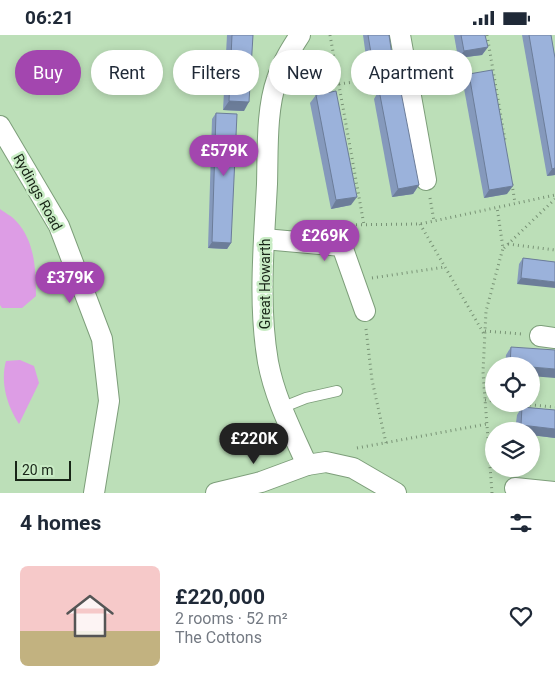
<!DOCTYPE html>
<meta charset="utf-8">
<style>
body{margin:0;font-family:Roboto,sans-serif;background:#f6f6f7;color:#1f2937;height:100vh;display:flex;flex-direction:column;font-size:19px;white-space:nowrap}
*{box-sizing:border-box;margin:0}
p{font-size:16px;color:#747a83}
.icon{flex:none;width:28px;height:28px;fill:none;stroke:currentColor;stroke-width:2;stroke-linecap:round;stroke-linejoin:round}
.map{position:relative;height:458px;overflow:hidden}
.details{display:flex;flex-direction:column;background:#fff;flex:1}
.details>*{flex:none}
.banner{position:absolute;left:15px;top:15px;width:525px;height:45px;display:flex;gap:10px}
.controls{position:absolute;left:485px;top:322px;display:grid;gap:10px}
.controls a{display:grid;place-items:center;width:55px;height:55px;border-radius:50%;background:#fff;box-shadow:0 2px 8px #0003;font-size:25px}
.scale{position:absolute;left:15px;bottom:12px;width:56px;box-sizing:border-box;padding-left:5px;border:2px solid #182517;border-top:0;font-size:14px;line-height:18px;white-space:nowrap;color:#182517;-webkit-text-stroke:4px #c9ecc5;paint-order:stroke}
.price{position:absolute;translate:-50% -42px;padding:0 11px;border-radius:18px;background:#a346af;color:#fff;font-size:16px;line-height:32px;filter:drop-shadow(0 1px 2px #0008)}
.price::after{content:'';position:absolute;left:50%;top:30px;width:15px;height:11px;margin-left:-8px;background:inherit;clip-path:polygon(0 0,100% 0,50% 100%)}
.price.selected{background:#222;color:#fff}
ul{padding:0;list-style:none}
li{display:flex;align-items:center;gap:15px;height:125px;padding:0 20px}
li span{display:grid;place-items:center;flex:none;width:140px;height:100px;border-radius:8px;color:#555}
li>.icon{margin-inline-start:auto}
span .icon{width:60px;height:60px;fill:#fffc;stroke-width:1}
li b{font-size:21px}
h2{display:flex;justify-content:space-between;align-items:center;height:60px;padding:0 20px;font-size:21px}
.tag{padding:0 18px;border-radius:22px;background:#fff;box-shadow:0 2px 8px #0003;font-size:18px;line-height:45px}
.tag.selected{background:#a346af;color:#fff}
.status{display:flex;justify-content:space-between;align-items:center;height:35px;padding:0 25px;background:#fff;direction:ltr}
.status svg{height:14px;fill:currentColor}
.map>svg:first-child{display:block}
.water{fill:#dd9de5}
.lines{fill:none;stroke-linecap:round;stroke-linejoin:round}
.lane-casing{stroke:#7d9e7a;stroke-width:12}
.street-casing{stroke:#7d9e7a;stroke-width:22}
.path{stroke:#799376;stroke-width:3;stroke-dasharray:1 4;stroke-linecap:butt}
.lane{stroke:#fff;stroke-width:10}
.street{stroke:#fff;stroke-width:20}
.wall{fill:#8599bc}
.shaded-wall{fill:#6c7d99}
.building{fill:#9bb2db;stroke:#6c7d99}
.labels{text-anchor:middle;stroke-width:5;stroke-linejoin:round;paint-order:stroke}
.street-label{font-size:14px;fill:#182517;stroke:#c9ecc5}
</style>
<div class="status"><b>06:21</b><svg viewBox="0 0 49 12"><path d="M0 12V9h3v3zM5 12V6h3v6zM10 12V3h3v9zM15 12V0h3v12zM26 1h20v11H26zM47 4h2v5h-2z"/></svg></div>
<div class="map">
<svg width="555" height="458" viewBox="0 0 555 458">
<rect width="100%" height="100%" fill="#bcdfb8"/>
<g class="water">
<path d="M0,174C5,178 12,181 16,186C35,206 36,235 36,261L22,273H2L0,270Z"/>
<path d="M20,325L34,331L39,348L19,389C7,371 0,347 6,326Z"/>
</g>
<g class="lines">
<g class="lane-casing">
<path id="lane" d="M281,373L306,363L337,356"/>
</g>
<g class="street-casing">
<g id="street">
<path d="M300,0C291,14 282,28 277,44C266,75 268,116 267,149C264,208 258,269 268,327C275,364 292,396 307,430L326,427L353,433L396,458"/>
<path d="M400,0L426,145"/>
<path d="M0,91L59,191L102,304L109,366L94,458"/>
<path d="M264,204L342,211L365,276"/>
<path d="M540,301L555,303"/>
<path d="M515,453L555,457"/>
<path d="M216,458L261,447L307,430"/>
</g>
</g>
<g class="path">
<path d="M330,0L364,190"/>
<path d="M487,0L505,105"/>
<path d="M339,49L390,42"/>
<path d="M512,149L515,168"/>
<path d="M430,163L434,186"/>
<path d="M420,189L484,299"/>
<path d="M341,190L420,189L555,160"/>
<path d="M508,209L555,215"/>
<path d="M504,213L555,164"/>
<path d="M372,243L445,232"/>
<path d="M366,294L372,345L386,408"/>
<path d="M485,296L522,299"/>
<path d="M485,365L494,366"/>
<path d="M520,369L555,372"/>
<path d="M357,413L487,389"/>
<path d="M492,458L483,337L486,276L503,213L497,172"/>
</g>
<use href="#lane" class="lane"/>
<use href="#street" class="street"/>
</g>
<g class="wall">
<path d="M227,0H253L244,76L223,75Z"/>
<path d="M363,0H389V33L368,36Z"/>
<path d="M454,0H485L488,12L482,20L458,23Z"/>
<path d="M522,0H551L555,23V140L547,141Z"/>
<path d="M469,39L507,159L484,163L463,48Z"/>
<path d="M379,55L419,150L413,159L392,162L374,64Z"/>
<path d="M316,60L351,170L331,174L310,68Z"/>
<path d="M216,78L231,208L227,214L208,213L212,84Z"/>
<path d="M523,223L555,227L517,249L519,229Z"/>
<path d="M511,312L531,331H505L506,320Z"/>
<path d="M522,372L555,375V403L531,400V396H515L517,380Z"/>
</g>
<g class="shaded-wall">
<path d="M488,12L482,20L458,23L464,16Z"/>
<path d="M393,27L389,33L368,36L373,30Z"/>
<path d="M229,66L249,67L244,76L223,75Z"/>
<path d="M555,133V140L547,141L552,134Z"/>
<path d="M419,150L413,159L392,162L398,154Z"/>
<path d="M513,151L507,159L484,163L489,155Z"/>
<path d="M357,162L351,170L331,174L336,165Z"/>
<path d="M212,207L231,208L227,214L208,213Z"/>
<path d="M521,243L555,247V253L517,249Z"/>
<path d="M531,332L555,334V343L531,341Z"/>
<path d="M521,390L555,394V403L531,400V396H516Z"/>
</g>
<g class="building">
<path d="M232,0H253L249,67L229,66Z"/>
<path d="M368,0H389L393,27L373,30Z"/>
<path d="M461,0H485L488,12L464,16Z"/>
<path d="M529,0H551L555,23V133L552,134Z"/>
<path d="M492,35L513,151L489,155L469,39Z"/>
<path d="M400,52L419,150L398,154L379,55Z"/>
<path d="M336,56L357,162L336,165L316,60Z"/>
<path d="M216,78L237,79L231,208L212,207Z"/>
<path d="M523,223L555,227V247L521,243Z"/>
<path d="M511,312L555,315V334L531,332V331L510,330Z"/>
<path d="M522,372L555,375V394L521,390Z"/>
</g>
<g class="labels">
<g class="street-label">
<text transform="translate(38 157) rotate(61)" y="5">Rydings Road</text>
<text transform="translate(265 249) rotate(-90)" y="5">Great Howarth</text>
</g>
</g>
</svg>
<div class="controls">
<a><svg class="icon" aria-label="locate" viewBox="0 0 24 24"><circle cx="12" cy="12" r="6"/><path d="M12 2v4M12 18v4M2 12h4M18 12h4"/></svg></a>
<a><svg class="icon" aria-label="layers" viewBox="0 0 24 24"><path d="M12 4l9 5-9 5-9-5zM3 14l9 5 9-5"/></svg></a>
</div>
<div class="scale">20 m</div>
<b class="price" style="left:224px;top:142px">£579K</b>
<b class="price" style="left:325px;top:227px">£269K</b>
<b class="price" style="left:70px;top:269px">£379K</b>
<b class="price selected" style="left:254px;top:430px">£220K</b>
<div class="banner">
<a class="tag selected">Buy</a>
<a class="tag">Rent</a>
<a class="tag">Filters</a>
<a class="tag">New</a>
<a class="tag">Apartment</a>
</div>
</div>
<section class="details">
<h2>4 homes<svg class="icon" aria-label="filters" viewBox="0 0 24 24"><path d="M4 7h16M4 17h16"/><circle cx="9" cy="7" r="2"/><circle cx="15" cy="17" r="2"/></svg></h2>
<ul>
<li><span style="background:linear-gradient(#f6c9c9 65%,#c2b280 0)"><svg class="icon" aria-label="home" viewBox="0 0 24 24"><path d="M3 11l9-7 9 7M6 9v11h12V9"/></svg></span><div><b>£220,000</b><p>2 rooms · 52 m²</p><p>The Cottons</p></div><svg class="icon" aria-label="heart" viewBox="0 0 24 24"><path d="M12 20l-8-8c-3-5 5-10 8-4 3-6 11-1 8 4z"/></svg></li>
</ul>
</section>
